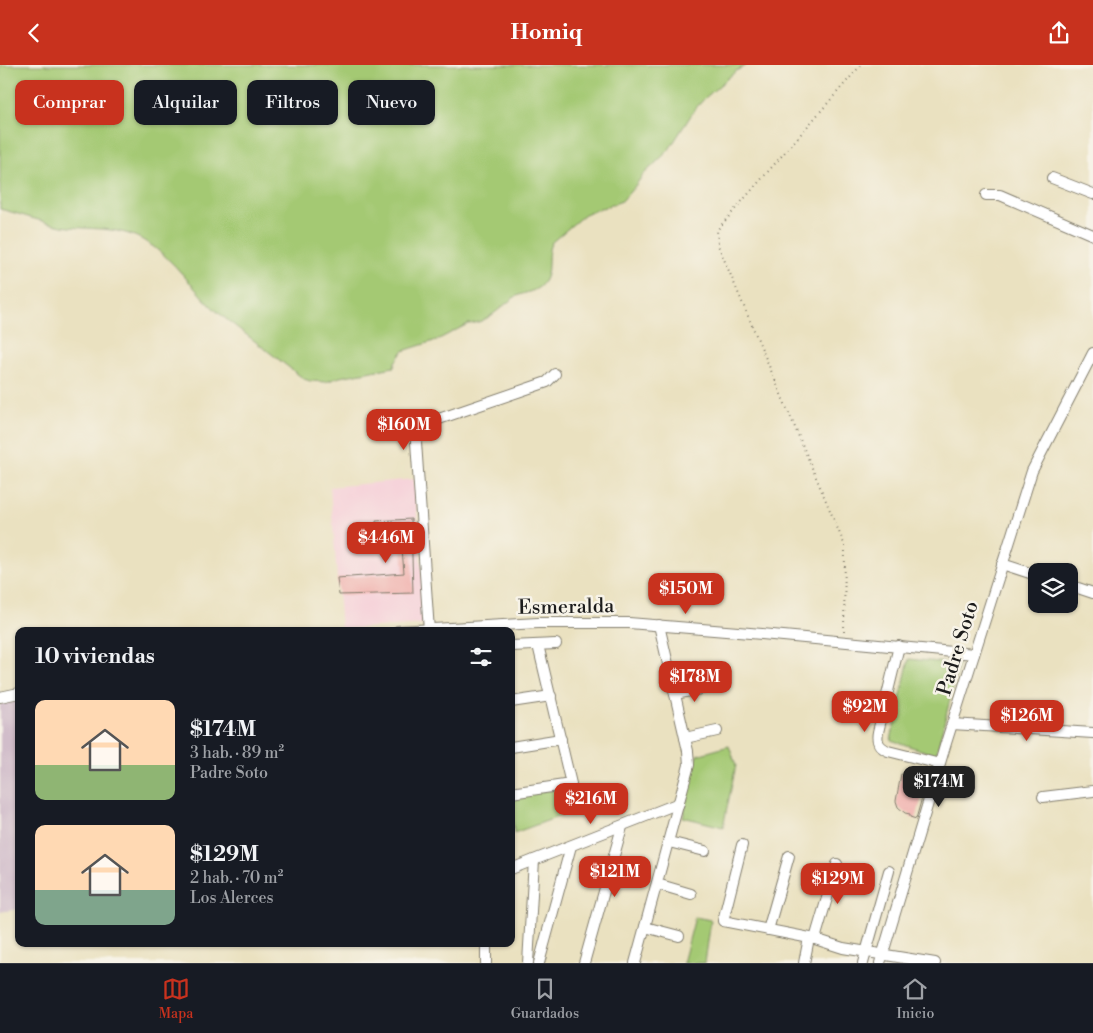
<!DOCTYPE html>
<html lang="es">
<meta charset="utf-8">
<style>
body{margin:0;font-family:"Libre Bodoni",serif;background:#242831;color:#f1f3f6;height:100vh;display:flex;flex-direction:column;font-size:19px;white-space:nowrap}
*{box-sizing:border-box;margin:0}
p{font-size:16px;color:#9ea1a6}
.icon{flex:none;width:28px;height:28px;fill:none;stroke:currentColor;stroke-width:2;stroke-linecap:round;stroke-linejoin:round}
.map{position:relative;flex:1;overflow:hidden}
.sheet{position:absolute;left:15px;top:562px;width:500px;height:320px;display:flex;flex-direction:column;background:#171b24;border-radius:10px;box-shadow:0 1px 4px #0004}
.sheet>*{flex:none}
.guide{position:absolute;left:15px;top:15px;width:500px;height:45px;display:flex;gap:10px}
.fabs{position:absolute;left:1028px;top:498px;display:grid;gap:10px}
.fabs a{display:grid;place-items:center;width:50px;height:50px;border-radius:10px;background:#171b24;box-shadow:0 1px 4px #0004;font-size:25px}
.price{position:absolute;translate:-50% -42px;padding:0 11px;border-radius:10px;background:#c8321e;color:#fff;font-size:16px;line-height:32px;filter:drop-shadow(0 1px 2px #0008)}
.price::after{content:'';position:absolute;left:50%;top:30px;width:15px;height:11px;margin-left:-8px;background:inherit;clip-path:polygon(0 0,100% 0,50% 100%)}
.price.on{background:#222;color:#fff}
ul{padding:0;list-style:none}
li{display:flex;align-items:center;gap:15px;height:125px;padding:0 20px}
li span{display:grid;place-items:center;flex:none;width:140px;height:100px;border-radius:10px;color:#555}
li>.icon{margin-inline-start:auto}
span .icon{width:60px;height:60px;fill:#fffc;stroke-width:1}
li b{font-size:21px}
h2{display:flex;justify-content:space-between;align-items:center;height:60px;padding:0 20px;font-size:21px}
.pill{padding:0 18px;border-radius:10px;background:#171b24;box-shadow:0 1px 4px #0004;font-size:18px;line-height:45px}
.pill.on{background:#c8321e;color:#fff}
header{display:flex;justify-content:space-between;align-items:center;height:65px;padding:0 20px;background:#c8321e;color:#fff;font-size:22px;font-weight:700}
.menu{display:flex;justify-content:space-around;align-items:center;height:70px;border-top:1px solid #363941;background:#171b24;font-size:14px;color:#9ea1a6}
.menu a{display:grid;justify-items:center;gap:2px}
.menu .on{color:#c8321e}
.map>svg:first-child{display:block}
.built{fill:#f6cfd8}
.industrial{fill:#d1bdca}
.green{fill:#a4c973;stroke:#607248}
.building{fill:#f0aca9}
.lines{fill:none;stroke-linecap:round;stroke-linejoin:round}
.minor-casing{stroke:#837e6e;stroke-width:12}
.path{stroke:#837e6e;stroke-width:2;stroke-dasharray:1 4;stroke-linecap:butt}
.minor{stroke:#fff;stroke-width:10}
.labels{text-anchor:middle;stroke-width:5;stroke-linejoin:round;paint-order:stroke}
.street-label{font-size:20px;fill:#1c1c1c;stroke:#f7f3e8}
</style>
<header><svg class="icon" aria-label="back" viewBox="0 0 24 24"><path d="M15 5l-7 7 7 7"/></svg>Homiq<svg class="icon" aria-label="share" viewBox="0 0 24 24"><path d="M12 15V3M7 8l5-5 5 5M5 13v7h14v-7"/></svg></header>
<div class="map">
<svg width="1093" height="898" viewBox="0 0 1093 898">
<rect width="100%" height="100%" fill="#f7f3e8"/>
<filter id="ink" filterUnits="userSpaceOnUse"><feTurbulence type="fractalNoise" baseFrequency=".02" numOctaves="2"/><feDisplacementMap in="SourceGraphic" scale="10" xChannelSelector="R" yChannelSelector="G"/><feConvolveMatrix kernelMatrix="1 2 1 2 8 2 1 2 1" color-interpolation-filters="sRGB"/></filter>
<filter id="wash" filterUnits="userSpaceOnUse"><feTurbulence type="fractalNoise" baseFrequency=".0096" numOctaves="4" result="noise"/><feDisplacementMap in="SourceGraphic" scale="20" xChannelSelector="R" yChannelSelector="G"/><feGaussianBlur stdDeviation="1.12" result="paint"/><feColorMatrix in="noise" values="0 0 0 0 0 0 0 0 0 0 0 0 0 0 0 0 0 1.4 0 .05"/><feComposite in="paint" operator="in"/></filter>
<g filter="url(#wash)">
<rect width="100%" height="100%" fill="#eae1c0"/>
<path class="built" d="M414,414L426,559L341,564L330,422Z"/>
<path class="industrial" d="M19,635V844L0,847V639Z"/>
<g class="green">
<path d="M0,0H747L736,6L705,33L695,44L668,86L643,110L635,121L622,136L585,149L552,177C545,188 551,203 545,215C538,228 526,226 515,232C500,242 488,258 468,259L437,275L403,286L395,297L394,302L340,312L326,317L310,316L304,314C278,294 252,274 226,254C195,231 177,193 141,174C116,161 89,165 62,161C41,157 21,149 0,144Z"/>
<path d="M909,594L959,599L936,690L891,675Z"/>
<path d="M729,681L736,700L723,762L683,752L697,690Z"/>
<path d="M569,722L577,745L514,768L511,731Z"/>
<path d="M695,852L711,855L705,898H683Z"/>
</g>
<g id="blocks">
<g class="building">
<path d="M411,454L413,528L339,530L337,513L404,508L402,484L379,485L376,456Z"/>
<path d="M901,709L927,714L916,754L910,752V749L905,748L898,742L896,736Z"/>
</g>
</g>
</g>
<g filter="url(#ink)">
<use href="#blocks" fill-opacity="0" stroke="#837e6e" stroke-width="1"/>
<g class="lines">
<g class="minor-casing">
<g id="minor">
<path d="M1052,113L1093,129"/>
<path d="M986,130H1000L1093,170"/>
<path d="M1002,499L1036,510"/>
<path d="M1069,520L1093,528"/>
<path d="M398,566L538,558H629L762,569L974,589"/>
<path d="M429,566L416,377L419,367L430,357L547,317L555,309"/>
<path d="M511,581L556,579"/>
<path d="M899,581L878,667C876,677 879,682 888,686L940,699"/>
<path d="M675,629L710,622"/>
<path d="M0,632L19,628"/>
<path d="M511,637L551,631"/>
<path d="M952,659L1093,668"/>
<path d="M685,673L717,666"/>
<path d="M511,682L561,674"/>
<path d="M511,728L571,719L538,580"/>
<path d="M1043,732L1093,726"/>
<path d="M669,777L705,786"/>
<path d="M742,780L723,856L815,874L843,883L935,898"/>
<path d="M511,804L679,738"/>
<path d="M657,819L691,829"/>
<path d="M645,862L679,871"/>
<path d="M768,865L789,791"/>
<path d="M815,874L837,799"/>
<path d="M486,898V879"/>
<path d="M528,898L534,795"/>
<path d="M539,898L571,781"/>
<path d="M584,898L622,762"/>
<path d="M635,898L689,700L688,686L659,560"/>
<path d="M804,898L809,873"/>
<path d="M863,898L889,806"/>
<path d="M880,898L946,678L1032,406L1093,288"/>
</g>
</g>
<path class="path" d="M844,567L845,481L718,180L717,165L861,0"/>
<use href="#minor" class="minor"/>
</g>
</g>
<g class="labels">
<g class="street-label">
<text transform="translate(566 541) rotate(-1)" y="7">Esmeralda</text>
<text transform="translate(957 583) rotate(-73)" y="7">Padre Soto</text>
</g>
</g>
</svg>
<div class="fabs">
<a><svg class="icon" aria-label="layers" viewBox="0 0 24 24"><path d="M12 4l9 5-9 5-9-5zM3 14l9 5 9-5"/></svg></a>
</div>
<b class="price" style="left:404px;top:386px">$160M</b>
<b class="price" style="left:386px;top:499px">$446M</b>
<b class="price" style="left:686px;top:550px">$150M</b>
<b class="price" style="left:695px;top:638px">$178M</b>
<b class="price" style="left:865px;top:668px">$92M</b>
<b class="price" style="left:1027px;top:677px">$126M</b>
<b class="price on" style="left:939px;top:743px">$174M</b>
<b class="price" style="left:591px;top:760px">$216M</b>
<b class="price" style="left:615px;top:833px">$121M</b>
<b class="price" style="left:838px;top:840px">$129M</b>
<div class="guide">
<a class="pill on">Comprar</a>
<a class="pill">Alquilar</a>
<a class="pill">Filtros</a>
<a class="pill">Nuevo</a>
</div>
<section class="sheet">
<h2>10 viviendas<svg class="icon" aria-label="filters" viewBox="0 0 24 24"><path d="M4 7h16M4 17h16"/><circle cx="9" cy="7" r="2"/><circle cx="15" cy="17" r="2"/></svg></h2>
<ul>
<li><span style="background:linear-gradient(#ffd9b3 65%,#8fb573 0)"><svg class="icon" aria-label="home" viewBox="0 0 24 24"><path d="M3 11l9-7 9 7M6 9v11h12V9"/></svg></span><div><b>$174M</b><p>3 hab. · 89 m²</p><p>Padre Soto</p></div></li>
<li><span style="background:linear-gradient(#ffd9b3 65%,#7fa58c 0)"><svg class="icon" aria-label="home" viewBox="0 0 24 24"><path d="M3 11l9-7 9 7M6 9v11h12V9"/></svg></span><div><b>$129M</b><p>2 hab. · 70 m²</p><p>Los Alerces</p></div></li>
</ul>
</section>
</div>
<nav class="menu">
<a class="on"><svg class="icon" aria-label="map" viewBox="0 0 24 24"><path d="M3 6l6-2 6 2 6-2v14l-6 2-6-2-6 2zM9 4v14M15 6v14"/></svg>Mapa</a>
<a><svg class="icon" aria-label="saved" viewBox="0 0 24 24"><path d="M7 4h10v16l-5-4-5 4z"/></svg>Guardados</a>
<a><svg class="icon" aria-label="home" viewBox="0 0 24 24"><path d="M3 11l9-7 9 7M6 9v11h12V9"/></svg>Inicio</a>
</nav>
